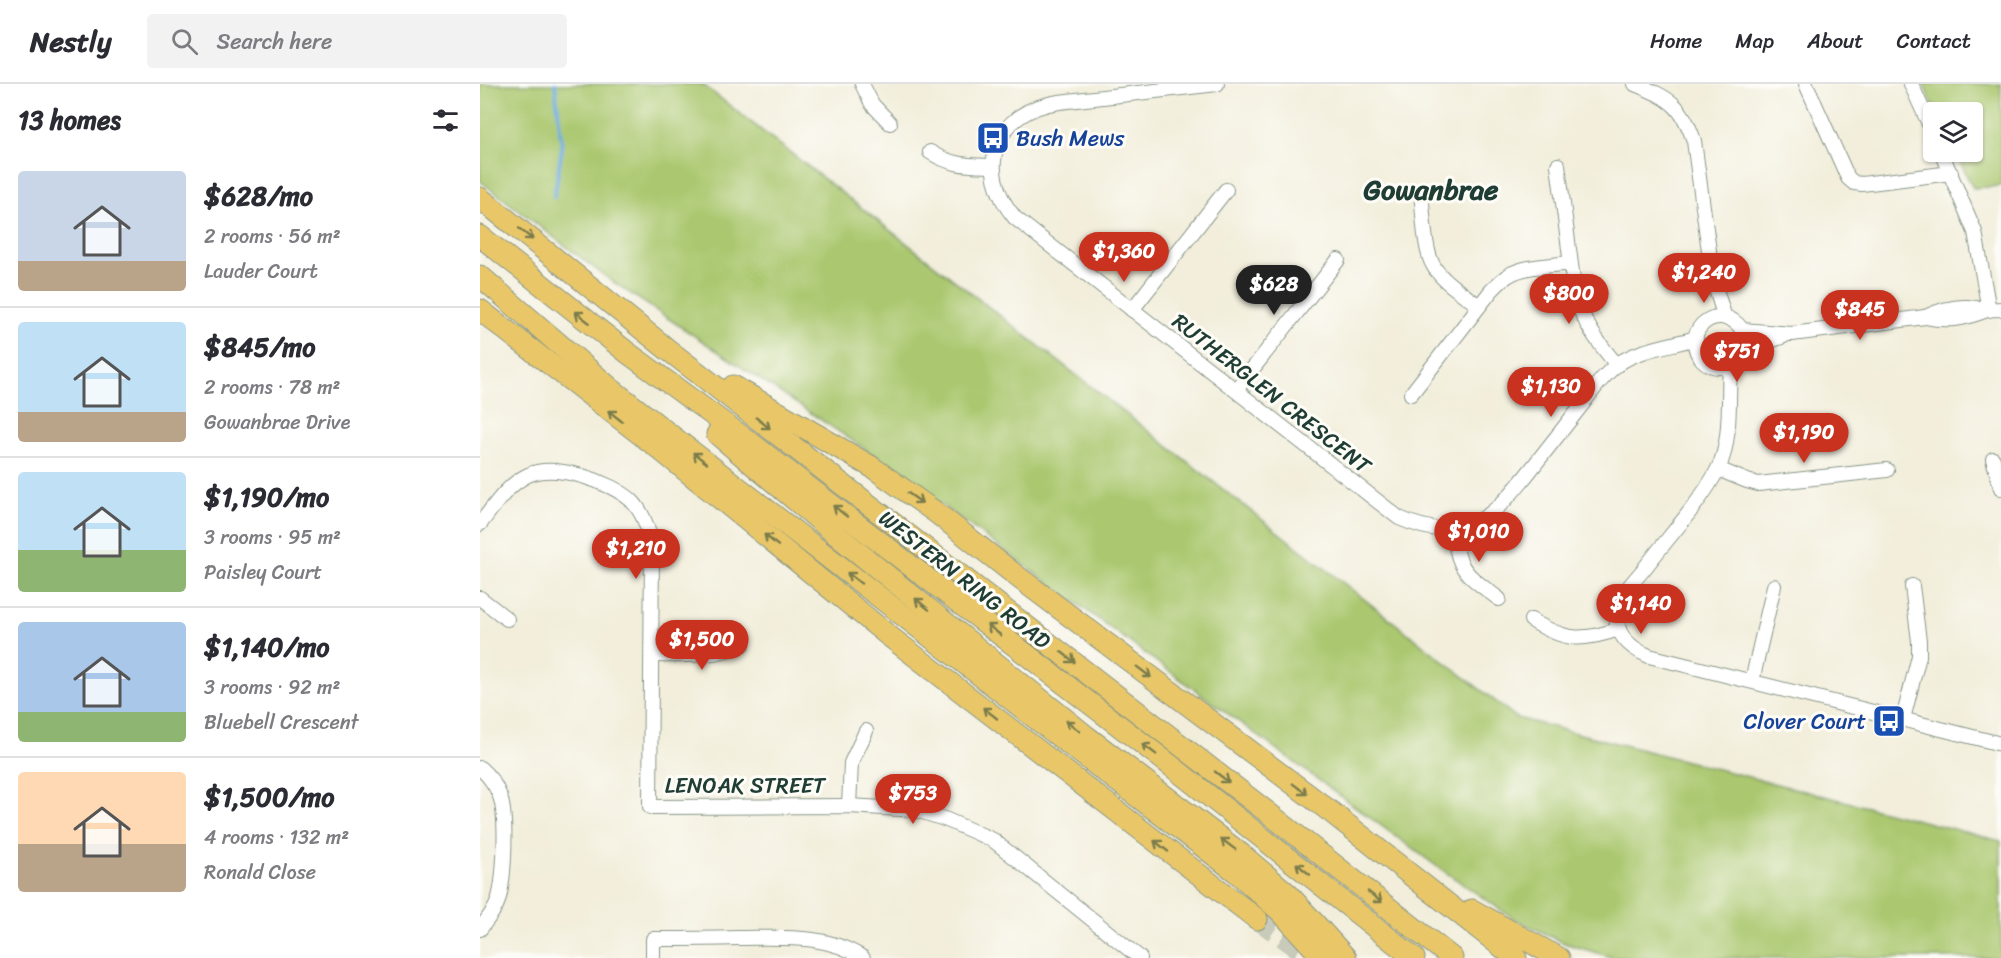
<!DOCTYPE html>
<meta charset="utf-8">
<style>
body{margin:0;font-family:Sriracha,sans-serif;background:#f2f2f3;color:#2b2b33;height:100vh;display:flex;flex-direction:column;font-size:22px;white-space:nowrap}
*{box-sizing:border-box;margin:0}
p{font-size:20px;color:#7c7c81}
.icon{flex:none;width:33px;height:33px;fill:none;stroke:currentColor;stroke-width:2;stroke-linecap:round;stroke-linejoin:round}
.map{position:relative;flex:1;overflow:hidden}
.panel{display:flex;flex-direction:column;background:#fff;width:480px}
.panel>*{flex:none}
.fabs{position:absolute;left:1443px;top:18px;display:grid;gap:12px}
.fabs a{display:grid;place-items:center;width:60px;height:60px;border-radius:6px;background:#fff;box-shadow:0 2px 4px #0004;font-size:30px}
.price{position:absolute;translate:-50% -51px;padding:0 14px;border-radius:21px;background:#c8321e;color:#fff;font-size:20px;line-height:39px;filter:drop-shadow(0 2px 3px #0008)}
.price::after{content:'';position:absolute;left:50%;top:36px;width:18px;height:14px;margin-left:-9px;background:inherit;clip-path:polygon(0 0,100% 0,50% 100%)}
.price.active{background:#222;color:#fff}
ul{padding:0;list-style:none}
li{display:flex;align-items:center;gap:18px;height:150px;padding:0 18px}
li+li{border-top:2px solid #e1e1e2}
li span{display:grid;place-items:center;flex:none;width:168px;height:120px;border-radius:6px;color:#555}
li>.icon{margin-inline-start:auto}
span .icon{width:72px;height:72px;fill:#fffc;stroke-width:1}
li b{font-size:26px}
h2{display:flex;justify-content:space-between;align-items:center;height:72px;padding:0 18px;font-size:26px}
header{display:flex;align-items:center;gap:36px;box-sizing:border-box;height:84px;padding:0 30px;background:#fff;border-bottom:2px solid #e1e1e2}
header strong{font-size:28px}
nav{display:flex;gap:33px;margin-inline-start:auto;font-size:21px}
.search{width:420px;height:54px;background:#f2f2f3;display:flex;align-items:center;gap:15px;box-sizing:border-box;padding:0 21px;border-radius:6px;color:#7c7c81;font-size:22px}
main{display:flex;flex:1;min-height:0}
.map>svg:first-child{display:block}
.green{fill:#abc86f;stroke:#658252;stroke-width:1.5}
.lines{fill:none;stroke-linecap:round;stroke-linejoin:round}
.stream{stroke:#6dabe0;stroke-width:4}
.highway-tunnel{stroke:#c8cbba;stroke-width:21;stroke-dasharray:21 10;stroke-linecap:butt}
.minor-casing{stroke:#889688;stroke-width:16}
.highway-casing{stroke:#889688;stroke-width:23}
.minor{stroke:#fff;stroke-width:14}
.highway{stroke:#e9c769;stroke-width:21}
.oneway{stroke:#7a7b4c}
.labels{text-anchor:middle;stroke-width:6;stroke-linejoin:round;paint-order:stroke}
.transit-label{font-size:22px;fill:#164399;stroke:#fdfcf7;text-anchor:start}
.street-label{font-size:22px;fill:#1f3d34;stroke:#fdfcf7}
.district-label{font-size:28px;font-weight:bold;fill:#1f3d34;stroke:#fdfcf7}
</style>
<header>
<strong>Nestly</strong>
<div class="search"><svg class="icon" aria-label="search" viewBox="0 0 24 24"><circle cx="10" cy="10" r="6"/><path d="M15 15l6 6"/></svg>Search here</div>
<nav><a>Home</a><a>Map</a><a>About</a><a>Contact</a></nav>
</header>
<main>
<section class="panel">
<h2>13 homes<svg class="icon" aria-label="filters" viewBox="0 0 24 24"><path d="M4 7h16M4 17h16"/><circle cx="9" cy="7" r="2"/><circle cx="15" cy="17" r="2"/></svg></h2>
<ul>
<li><span style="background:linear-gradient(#c9d6e8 75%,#b9a48a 0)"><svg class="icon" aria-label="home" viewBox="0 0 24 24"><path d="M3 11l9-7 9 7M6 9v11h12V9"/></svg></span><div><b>$628/mo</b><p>2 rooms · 56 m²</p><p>Lauder Court</p></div></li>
<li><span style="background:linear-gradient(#bfe0f5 75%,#b9a48a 0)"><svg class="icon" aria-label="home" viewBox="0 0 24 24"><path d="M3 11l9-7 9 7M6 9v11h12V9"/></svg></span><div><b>$845/mo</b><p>2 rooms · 78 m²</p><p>Gowanbrae Drive</p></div></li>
<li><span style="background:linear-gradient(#bfe0f5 65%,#8fb573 0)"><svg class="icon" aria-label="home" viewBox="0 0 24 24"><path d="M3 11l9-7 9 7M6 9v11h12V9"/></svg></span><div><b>$1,190/mo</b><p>3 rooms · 95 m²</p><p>Paisley Court</p></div></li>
<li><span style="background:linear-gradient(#a9c7e8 75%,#8fb573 0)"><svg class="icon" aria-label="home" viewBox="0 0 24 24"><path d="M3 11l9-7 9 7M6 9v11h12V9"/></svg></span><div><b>$1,140/mo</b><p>3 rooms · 92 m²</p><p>Bluebell Crescent</p></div></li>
<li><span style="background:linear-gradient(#ffd9b3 60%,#b9a48a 0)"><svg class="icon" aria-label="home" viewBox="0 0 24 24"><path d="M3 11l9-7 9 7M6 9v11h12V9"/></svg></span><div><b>$1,500/mo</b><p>4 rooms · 132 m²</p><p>Ronald Close</p></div></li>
</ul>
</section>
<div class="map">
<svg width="1521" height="874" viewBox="0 0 1521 874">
<rect width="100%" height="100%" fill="#fdfcf7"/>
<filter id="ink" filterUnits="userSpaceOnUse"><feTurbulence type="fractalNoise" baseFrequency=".0167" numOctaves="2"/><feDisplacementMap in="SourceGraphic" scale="12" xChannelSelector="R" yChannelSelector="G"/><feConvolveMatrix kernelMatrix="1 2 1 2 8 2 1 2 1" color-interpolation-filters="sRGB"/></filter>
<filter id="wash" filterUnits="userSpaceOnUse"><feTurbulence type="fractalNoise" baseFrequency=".008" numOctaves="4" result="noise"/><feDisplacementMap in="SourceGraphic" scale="24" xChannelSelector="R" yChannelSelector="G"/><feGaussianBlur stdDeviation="1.35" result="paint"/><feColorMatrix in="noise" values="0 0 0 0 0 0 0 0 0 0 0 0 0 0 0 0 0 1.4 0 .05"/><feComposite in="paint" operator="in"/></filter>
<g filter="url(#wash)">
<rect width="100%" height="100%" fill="#f2eedb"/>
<g class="green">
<path d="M0,0H222L1037,634L1521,757V874H1134L1084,859L1033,834L955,781L385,365L130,196L0,97Z"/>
<path d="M1443,0H1521V102L1493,104L1475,68H1492V28H1456Z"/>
</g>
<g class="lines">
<path class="stream" d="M74,113L82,64L75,0"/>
</g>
</g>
<g filter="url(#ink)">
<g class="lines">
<path class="highway-tunnel" d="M777,835L833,874"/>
<g class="minor-casing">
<g id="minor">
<path d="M382,0L392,20L410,39"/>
<path d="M737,0L579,18C514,27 494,85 535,134L919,434C986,463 1013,434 1053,383C1070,361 1087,340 1104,318C1114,305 1124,290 1138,280C1159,265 1190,262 1216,254"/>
<path d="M1155,0C1189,14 1202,20 1214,57L1233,196L1245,234"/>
<path d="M1326,0L1368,94L1374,99L1382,100L1471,89"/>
<path d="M1431,0L1454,51"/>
<path d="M450,68C472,82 488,81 513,82"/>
<path d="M1461,68L1495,148L1509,226"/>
<path d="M1078,81L1095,211C1103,238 1118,259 1137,281"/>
<path d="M941,107C943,126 944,166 953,181C962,198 984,210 999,222"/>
<path d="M652,226L746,106"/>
<path d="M1445,233C1469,238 1484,235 1507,226"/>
<circle cx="1240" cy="258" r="25"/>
<path d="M1262,246L1312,250L1445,233C1458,227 1472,222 1487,223C1499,224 1509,226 1521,225"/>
<path d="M1263,267L1304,252"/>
<path d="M1250,281C1248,313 1252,357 1238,385C1219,421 1188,453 1164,485C1154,497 1142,509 1138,523C1131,547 1149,564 1169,572L1521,660"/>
<path d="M756,306L858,176"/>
<path d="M931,310L1011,207C1017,201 1022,195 1029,191C1045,181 1071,182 1090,179"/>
<path d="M1513,375L1521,404"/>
<path d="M1238,385L1267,397L1278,400L1407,386"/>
<path d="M0,440C14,422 27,401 48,391C74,378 132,398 152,417C164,429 169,447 172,463L170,723L369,722L437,726L467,736L513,756L660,874"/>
<path d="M973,445C978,488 986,490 1019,515"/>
<path d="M0,514L27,535"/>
<path d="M1051,536C1085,557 1102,558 1139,545"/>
<path d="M172,571C206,571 232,574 263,560"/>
<path d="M1272,597L1294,502"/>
<path d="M1423,635L1439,572V557L1432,502"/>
<path d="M0,684C8,691 15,700 19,710C28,730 25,803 16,822C12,830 5,838 0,845"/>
<path d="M369,722L371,679L386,647"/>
<path d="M173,874V855C201,855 229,855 257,854C299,854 346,849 383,874"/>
</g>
</g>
<g class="highway-casing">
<g id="highway">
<path d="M0,114L187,265L791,731L972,874"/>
<path d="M0,152L148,269L271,359L685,677L934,874"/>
<path d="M0,192L130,304L586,658L755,787L800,827L843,874"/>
<path d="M0,226L182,367L409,552L777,835"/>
<path d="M253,302L392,383L458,430L538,493L851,728L1036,874"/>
<path d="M237,350L359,453L606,652L761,770L808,810L866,874"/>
<path d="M992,826L1079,874"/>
</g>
</g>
<use href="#minor" class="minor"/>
<use href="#highway" class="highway"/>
</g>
<defs><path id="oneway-shaft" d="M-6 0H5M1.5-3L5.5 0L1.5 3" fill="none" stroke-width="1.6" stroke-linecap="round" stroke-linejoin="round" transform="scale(1.5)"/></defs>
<g class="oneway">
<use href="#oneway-shaft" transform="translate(46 150) rotate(39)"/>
<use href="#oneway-shaft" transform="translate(102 233) rotate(-142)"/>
<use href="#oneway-shaft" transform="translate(135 332) rotate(-142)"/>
<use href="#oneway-shaft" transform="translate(283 339) rotate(38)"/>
<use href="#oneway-shaft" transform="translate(220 374) rotate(-142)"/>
<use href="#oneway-shaft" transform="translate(435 414) rotate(35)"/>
<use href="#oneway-shaft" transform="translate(360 427) rotate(-142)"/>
<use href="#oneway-shaft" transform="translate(291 456) rotate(-141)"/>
<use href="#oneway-shaft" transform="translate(374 494) rotate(-142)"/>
<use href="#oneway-shaft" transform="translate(442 520) rotate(-141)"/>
<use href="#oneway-shaft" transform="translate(514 546) rotate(-142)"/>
<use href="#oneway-shaft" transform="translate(588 573) rotate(38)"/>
<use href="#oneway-shaft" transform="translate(664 588) rotate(37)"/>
<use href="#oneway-shaft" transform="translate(510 629) rotate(-142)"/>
<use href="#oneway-shaft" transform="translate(593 642) rotate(-141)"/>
<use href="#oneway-shaft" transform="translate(669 665) rotate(-143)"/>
<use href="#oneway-shaft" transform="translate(742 693) rotate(38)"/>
<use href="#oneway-shaft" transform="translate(820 705) rotate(37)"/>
<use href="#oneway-shaft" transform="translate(748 760) rotate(-143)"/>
<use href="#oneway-shaft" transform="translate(681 762) rotate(-142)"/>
<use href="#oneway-shaft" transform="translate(823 785) rotate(-141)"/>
<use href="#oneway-shaft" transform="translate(895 813) rotate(38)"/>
</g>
</g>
<defs>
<g id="bus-square" transform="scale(1.725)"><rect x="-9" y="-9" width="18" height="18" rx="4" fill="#1a4fb4" stroke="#fdfcf7"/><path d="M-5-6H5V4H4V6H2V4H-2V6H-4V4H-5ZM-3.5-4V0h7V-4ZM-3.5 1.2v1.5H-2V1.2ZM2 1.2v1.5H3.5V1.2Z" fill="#fff"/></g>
</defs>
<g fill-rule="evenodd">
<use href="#bus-square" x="513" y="54"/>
<use href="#bus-square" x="1409" y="637"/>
</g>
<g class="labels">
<g class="transit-label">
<text x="536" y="62">Bush Mews</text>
<text x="1386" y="645" text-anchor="end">Clover Court</text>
</g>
<g class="street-label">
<text transform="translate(792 309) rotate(38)" y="8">RUTHERGLEN CRESCENT</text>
<text transform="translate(485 495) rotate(38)" y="8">WESTERN RING ROAD</text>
<text x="265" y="709">LENOAK STREET</text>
</g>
<g class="district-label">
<text x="951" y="115">Gowanbrae</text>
</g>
</g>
</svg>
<div class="fabs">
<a><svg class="icon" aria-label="layers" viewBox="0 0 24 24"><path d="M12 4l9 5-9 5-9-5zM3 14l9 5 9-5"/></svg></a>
</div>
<b class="price" style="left:644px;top:199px">$1,360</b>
<b class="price" style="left:1224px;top:220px">$1,240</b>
<b class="price active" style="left:794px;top:232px">$628</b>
<b class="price" style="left:1089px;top:241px">$800</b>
<b class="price" style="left:1380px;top:257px">$845</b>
<b class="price" style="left:1257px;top:299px">$751</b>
<b class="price" style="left:1071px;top:334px">$1,130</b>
<b class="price" style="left:1324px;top:380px">$1,190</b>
<b class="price" style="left:999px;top:479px">$1,010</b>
<b class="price" style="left:156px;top:496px">$1,210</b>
<b class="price" style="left:1161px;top:551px">$1,140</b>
<b class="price" style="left:222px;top:587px">$1,500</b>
<b class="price" style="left:433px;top:741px">$753</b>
</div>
</main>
